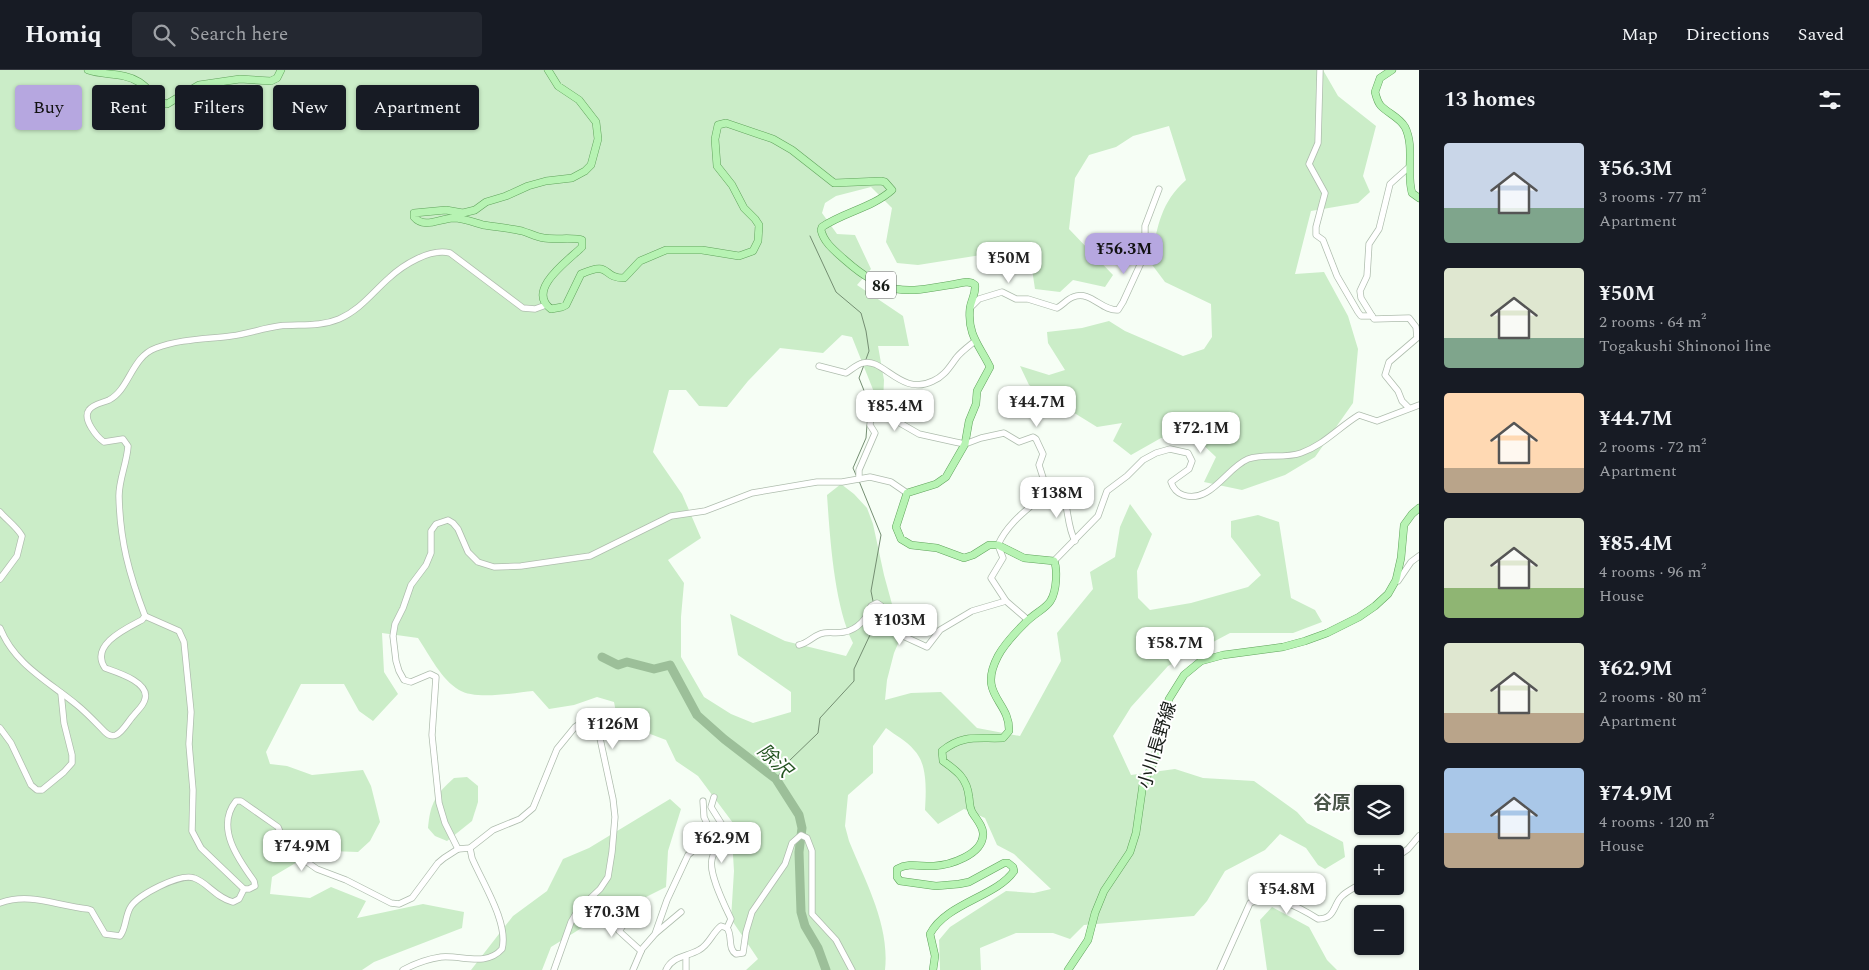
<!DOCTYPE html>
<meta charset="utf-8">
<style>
body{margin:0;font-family:Spectral,"Noto Sans JP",serif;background:#242831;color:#f1f3f6;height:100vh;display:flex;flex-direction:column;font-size:19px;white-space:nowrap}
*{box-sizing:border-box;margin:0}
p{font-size:16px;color:#9ea1a6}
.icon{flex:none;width:28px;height:28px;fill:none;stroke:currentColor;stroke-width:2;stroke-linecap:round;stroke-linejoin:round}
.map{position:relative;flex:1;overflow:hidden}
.panel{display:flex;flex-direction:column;background:#171b24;width:450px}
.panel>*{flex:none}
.banner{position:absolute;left:15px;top:15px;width:475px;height:45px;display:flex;gap:10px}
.buttons{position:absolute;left:1354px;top:715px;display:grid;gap:10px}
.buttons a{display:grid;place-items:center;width:50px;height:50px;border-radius:5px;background:#171b24;box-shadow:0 1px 4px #0004;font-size:25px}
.price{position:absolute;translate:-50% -42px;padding:0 11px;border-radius:10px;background:#fff;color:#222;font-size:16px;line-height:32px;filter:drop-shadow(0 1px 2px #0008)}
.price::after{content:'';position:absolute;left:50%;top:30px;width:15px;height:11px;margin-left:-8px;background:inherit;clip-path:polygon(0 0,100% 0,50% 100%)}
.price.selected{background:#b6a7e0;color:#111}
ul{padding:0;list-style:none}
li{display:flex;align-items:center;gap:15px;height:125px;padding:0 25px}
li span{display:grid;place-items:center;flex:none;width:140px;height:100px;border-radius:5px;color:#555}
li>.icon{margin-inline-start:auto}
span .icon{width:60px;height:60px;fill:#fffc;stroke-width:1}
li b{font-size:21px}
h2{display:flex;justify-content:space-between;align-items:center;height:60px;padding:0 25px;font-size:21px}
.chip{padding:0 18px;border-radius:5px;background:#171b24;box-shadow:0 1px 4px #0004;font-size:18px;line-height:45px}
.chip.selected{background:#b6a7e0;color:#111}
header{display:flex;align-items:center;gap:30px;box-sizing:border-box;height:70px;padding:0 25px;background:#171b24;border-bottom:1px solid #363941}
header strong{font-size:24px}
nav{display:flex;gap:28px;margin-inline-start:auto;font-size:18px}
.search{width:350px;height:45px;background:#242831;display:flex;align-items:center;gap:12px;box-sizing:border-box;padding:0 18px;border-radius:5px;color:#9ea1a6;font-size:19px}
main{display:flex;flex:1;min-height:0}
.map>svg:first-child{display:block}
.green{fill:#cbedc8}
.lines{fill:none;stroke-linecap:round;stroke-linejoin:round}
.stream{stroke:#748e72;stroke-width:1}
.river{stroke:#9cbf99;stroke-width:9}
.minor-casing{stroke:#afbdae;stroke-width:7}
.major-casing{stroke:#60a35c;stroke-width:8}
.minor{stroke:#fff;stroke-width:5.5}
.major{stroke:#b7f3b3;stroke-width:7}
.labels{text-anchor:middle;stroke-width:4;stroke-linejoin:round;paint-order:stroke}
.shield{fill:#fff;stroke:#5d615d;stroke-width:1}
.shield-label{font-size:16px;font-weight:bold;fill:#181d18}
.street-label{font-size:18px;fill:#181d18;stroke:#fff}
.water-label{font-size:19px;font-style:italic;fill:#245421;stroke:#fff}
.neighbourhood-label{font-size:19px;font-weight:bold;fill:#4b574a;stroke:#fff}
</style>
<header>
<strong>Homiq</strong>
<div class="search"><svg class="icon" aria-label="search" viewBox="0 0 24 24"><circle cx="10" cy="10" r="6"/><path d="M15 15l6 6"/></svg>Search here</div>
<nav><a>Map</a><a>Directions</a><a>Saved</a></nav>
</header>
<main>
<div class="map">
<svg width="1419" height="900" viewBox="0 0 1419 900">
<rect width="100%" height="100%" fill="#f6fef5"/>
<g class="green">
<path d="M0,0H1323L1338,26L1376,56L1363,106L1370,122L1358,133L1311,141L1295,204L1324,202L1348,246L1358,279L1353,333L1315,387L1285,405L1242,420L1204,412L1216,387L1198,370L1161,368L1131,385L1113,371L1122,353L1097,357L1029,315L1020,296L1049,305L1065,300L1048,273L1047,262L1082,258L1109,251L1125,261L1183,286L1204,279L1212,267L1211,234L1165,212L1150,192C1158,158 1159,134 1186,110L1169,56L1133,66L1116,77L1089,85L1075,108L1069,159L1113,205L1105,217L1073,210L1060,222L1035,219L1032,199L981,185L918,195L897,193L886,172L892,138L871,117L836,126L825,133L822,143L837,164L855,165L871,199L857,215L903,246L909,276H878L884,310L883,332L876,327L852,267L842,265L823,283L780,278L748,311L727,337L699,336L686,320H669L653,382L682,424L701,468L668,490L684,513L681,547V587L704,627L731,644L753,653L791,642V622L738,585L730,544L785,571L846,586L853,573C834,535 830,468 827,425L841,414L854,424L867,438L873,454L884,505L898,556L900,569L894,583L887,610L885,630L911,623L941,622L977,658L1020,666L1061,591L1057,563L1093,519L1090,502L1115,487L1120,457L1130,434L1152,464L1137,501L1138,528L1150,540L1191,533L1248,517L1261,505L1231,467V451L1258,445L1279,452L1291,528L1315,540L1322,552L1293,563H1230L1168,596L1131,637L1113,666L1131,705L1175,699L1203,708L1254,711L1297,742L1307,753L1343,772L1345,787L1325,799L1318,795L1306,778L1280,764L1265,780L1225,801L1207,831L1194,846L1084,855L1070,869L1053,863H1016L980,878L981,900H940L939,870L950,857L1006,821L1034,823L1051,819L1014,784L997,775L985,748L964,739L938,754L925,740C926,722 928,694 914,680C907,671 895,665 886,658L873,676V703L848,725L845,756L849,771C865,811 890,855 885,900H746L758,889L731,849L734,801L733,785L736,757L698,706L676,691L666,670L645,662L621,668L614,632L597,627L574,635L549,639L533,621C514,623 475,630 459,620C441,609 430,586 418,568L382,563L384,602L398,624L373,651L359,641L344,614H301L266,682L270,694L287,696L312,705L363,700L371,716L380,752L370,771L358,782L330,781L309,785L272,807L270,824L310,828L331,817L366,831L357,848L423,834L464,842L462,858L374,892L362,900H0Z"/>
<path d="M467,707L478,716V732L472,751L447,771L435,766L428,758C430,733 436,724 454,708Z"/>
<path d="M670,729L681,739L668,781L666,817L616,842L588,854L551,877L542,900H471L513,846L547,821L563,789L589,778Z"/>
<path d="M1272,837L1309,857L1327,890L1337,900H1267L1260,850Z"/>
</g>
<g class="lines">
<g class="stream">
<path d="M810,166L836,222L861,243L866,261L869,281L865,292"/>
<path d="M864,295L859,308L869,333L868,349"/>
<path d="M856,405L853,398L866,368L867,355"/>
<path d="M859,411L881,465L871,521L873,531"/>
<path d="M776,709L789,691L818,663L820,648L854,611V599L877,550L875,538"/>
</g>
<path class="river" d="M602,587L618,595L627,592L654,599L670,595L697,645L724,669L776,709L799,745L802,758L799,782L801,842L805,856L818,878L826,900"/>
<g class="minor-casing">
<g id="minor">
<path d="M1320,0L1318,73L1309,94L1325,123L1316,157V165L1323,170L1337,206L1358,242L1361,246H1372"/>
<path d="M546,235L535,239L523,238L450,183C430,178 403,195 389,208C372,223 360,240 339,249C320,257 300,254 279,256C263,258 248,264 231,266C207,269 179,269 156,278C131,287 130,319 109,330C102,333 93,334 89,340C82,349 97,367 104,372L123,369L128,376C127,393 119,409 119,426C120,471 129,504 145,546L179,561L184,572L191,642L189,674L193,720L192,761L201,778L244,819H249L255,816L254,811C238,789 215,757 236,731H241L278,757L287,778L317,799L346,810L391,833L399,834L412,828L438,793L444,788L458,779L470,778L493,760L520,749L533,738L557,679L575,657L587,649L593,651L598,659L613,729L615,747L612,782L608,807L600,819L578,840L571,852L554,900"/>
<path d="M970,238L979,229L1002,222L1016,229H1028L1057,238C1063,235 1067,229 1073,227C1091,220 1101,241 1118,240L1123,232L1145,184V156L1159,119"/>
<path d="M819,296L846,303C851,300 857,294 863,293C883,287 901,327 933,311C945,306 950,296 957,287C962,281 969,276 975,271"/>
<path d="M1409,338L1402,331L1398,321L1385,305L1389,292L1417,268L1416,257L1409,248L1374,249L1361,228L1360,221L1367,206L1369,174L1379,159L1390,114L1409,97"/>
<path d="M859,409V400L875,363L870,355L871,343L886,345L919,364L955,372L965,374L981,368L1004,363L1019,372L1033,367L1036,369L1043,384L1039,395L1046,417L1044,426"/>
<path d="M0,442C7,450 17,457 22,466L17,486L0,509"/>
<path d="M1054,491L1098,446L1107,421L1127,406L1143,390L1156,383L1170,379L1188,383L1192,391L1189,399L1171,412C1173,418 1177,423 1183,425C1211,434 1226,398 1248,389C1265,383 1284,389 1301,383C1324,375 1339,357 1359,345L1377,351L1419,335"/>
<path d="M1396,510L1398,511L1411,492L1419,486"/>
<path d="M1028,550L1006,531L991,508L1003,488L998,475C1009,449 1036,434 1056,414C1070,427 1065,453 1075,471"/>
<path d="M0,558C15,595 48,611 77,635C87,643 96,653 105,662C108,665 111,667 116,665C123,662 129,650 134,645C138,640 144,635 145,629C150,612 116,602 105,598C89,575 127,558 142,550L145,546"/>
<path d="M799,575C808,573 812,567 820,564C828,561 836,564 844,562C857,560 868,548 871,536L877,533C889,540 888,547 890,560L927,577L940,560L972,541L1006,531"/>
<path d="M0,658L11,673L31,715L37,720H42L64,702L72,693V685L64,653L61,623"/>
<path d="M714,727L711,737L726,761C722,770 714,780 712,789C708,803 725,836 731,849L727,858"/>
<path d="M458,779L445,753L439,733L432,665L436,607L430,604L411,612L404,610L399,601L396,591L393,566L395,554L403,538L411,515L426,495L431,483V461L436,454L448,450L453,453L458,459L468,482L478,492L494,497L521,496L590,486L671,446L705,441L752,423L817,412H842L870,407L891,412L907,423"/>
<path d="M1395,788L1408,779L1419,766"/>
<path d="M0,833C30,822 57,836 88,839L91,840L105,864L120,866C126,859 125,847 130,838C137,825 180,803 194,808C207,812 216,828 233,832L239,829L244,819"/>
<path d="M630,846L619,861L641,881"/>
<path d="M656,863L681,842"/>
<path d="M686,886V900"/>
<path d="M403,900C416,893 427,889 441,887C462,885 486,897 502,879C509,853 482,812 472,788L470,778"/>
<path d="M633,900L642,879L655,864L667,830L688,785L712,764L704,747L703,731"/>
<path d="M666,900C672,886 687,887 699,880C709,875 712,863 721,856L727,858C733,866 727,878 736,884L743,883L746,862L752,842L785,794L792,773L801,765L807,768L812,781V844L836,870L852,900"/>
<path d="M1220,900L1250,833C1272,822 1299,837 1318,849C1336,849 1333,834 1342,826C1347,821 1356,817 1362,813"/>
</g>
</g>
<g class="major-casing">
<g id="major">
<path d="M88,0C105,6 123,2 139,12C149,18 157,32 167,34L199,15L240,9L271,11L277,8L281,0"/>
<path d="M548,0L558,16L579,30L596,52L598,69L591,95L585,101L572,108L546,111L528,116L506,126L486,132L475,140L463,143L446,140L414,143V147C424,159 439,149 453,148C463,148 473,152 483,155C496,157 509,158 522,161C529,163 536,167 544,168C554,170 575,167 582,170V177C569,190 525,220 551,239L562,237L566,235L581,204C612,190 601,208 624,208L640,191L666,180H702L739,186L753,181L758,171L759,155L755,149L744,138L732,115L717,96L715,69L718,55L726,53L773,69L792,80L834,113L881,111L885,112L892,120C872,138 844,142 822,157L821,160C824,173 835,181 845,190C891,231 911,221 967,212L972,213L975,215C976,224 971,230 970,238C967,265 980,276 990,297L977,321L976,334L969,351L965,374L946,407L936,414L907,423L896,457L901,469L911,475L937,478L964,488L973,485L989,475H998L1024,488L1054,491C1057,497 1056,503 1056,510C1054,540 1041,536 1024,554C1015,563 1004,575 998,586C977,626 1010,630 1009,661L1003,668C978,669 963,664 942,681L943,691C957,701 967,708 969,727C970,733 969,736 972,742C976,749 984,757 983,765C982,785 950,795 934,796C921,797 910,792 897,799V807L900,811L936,816L959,814L969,812L1004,793H1008L1013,797L1014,801C996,827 946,833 930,864L935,886L933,900"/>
<path d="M1392,0L1380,8L1375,22C1376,26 1378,33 1381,36C1389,44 1399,47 1405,57C1415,77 1406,102 1412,123L1419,128"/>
<path d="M1068,900L1088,870L1095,843L1104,821L1130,782L1136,763L1143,714L1154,692L1161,654L1169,629L1184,605L1201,591L1223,585L1283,577L1305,571L1327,563L1359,547L1375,536L1388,524L1396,510L1401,488L1404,455L1412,444L1419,438"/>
</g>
</g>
<use href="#minor" class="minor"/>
<use href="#major" class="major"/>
</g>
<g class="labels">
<rect class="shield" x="866" y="201.5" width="30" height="27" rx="4"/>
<g class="shield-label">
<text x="881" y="221">86</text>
</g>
<g class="street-label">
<text transform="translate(1157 675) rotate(-73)" y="6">小川長野線</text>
</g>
<g class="water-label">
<text transform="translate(775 690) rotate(44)" y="7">除沢</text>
</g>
<g class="neighbourhood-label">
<text x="1332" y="739">谷原</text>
</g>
</g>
</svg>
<div class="buttons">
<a><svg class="icon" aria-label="layers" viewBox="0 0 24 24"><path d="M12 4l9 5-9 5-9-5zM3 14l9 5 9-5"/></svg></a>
<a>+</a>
<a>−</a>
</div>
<b class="price selected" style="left:1124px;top:205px">¥56.3M</b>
<b class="price" style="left:1009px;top:214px">¥50M</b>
<b class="price" style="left:1037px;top:358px">¥44.7M</b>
<b class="price" style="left:895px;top:362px">¥85.4M</b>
<b class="price" style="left:1201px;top:384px">¥72.1M</b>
<b class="price" style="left:1057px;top:449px">¥138M</b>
<b class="price" style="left:900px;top:576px">¥103M</b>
<b class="price" style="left:1175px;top:599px">¥58.7M</b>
<b class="price" style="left:613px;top:680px">¥126M</b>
<b class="price" style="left:722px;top:794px">¥62.9M</b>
<b class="price" style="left:302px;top:802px">¥74.9M</b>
<b class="price" style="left:1287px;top:845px">¥54.8M</b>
<b class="price" style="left:612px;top:868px">¥70.3M</b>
<div class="banner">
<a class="chip selected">Buy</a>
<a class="chip">Rent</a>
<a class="chip">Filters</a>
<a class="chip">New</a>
<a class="chip">Apartment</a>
</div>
</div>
<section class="panel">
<h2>13 homes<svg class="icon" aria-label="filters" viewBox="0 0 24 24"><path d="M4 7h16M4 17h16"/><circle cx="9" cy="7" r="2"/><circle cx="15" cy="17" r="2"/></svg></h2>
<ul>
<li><span style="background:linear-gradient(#c9d6e8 65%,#7fa58c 0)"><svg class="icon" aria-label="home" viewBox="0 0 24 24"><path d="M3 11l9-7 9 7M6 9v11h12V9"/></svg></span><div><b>¥56.3M</b><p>3 rooms · 77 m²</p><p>Apartment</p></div></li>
<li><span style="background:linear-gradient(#dfe7d0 70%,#7fa58c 0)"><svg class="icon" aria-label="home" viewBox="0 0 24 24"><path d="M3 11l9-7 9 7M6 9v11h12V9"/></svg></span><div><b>¥50M</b><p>2 rooms · 64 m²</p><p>Togakushi Shinonoi line</p></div></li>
<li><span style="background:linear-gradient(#ffd9b3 75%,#b9a48a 0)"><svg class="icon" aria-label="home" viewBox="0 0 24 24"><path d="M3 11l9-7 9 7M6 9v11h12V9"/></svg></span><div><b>¥44.7M</b><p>2 rooms · 72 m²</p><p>Apartment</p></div></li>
<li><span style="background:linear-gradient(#dfe7d0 70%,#8fb573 0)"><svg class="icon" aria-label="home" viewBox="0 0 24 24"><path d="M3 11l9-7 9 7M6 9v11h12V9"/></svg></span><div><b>¥85.4M</b><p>4 rooms · 96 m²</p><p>House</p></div></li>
<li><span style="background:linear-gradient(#dfe7d0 70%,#b9a48a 0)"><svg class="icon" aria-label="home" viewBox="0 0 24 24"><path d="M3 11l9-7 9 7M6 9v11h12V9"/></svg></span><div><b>¥62.9M</b><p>2 rooms · 80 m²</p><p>Apartment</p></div></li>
<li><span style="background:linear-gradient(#a9c7e8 65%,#b9a48a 0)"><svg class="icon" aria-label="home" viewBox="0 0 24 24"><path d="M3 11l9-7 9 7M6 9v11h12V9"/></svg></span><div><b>¥74.9M</b><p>4 rooms · 120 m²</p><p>House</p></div></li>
</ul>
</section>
</main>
